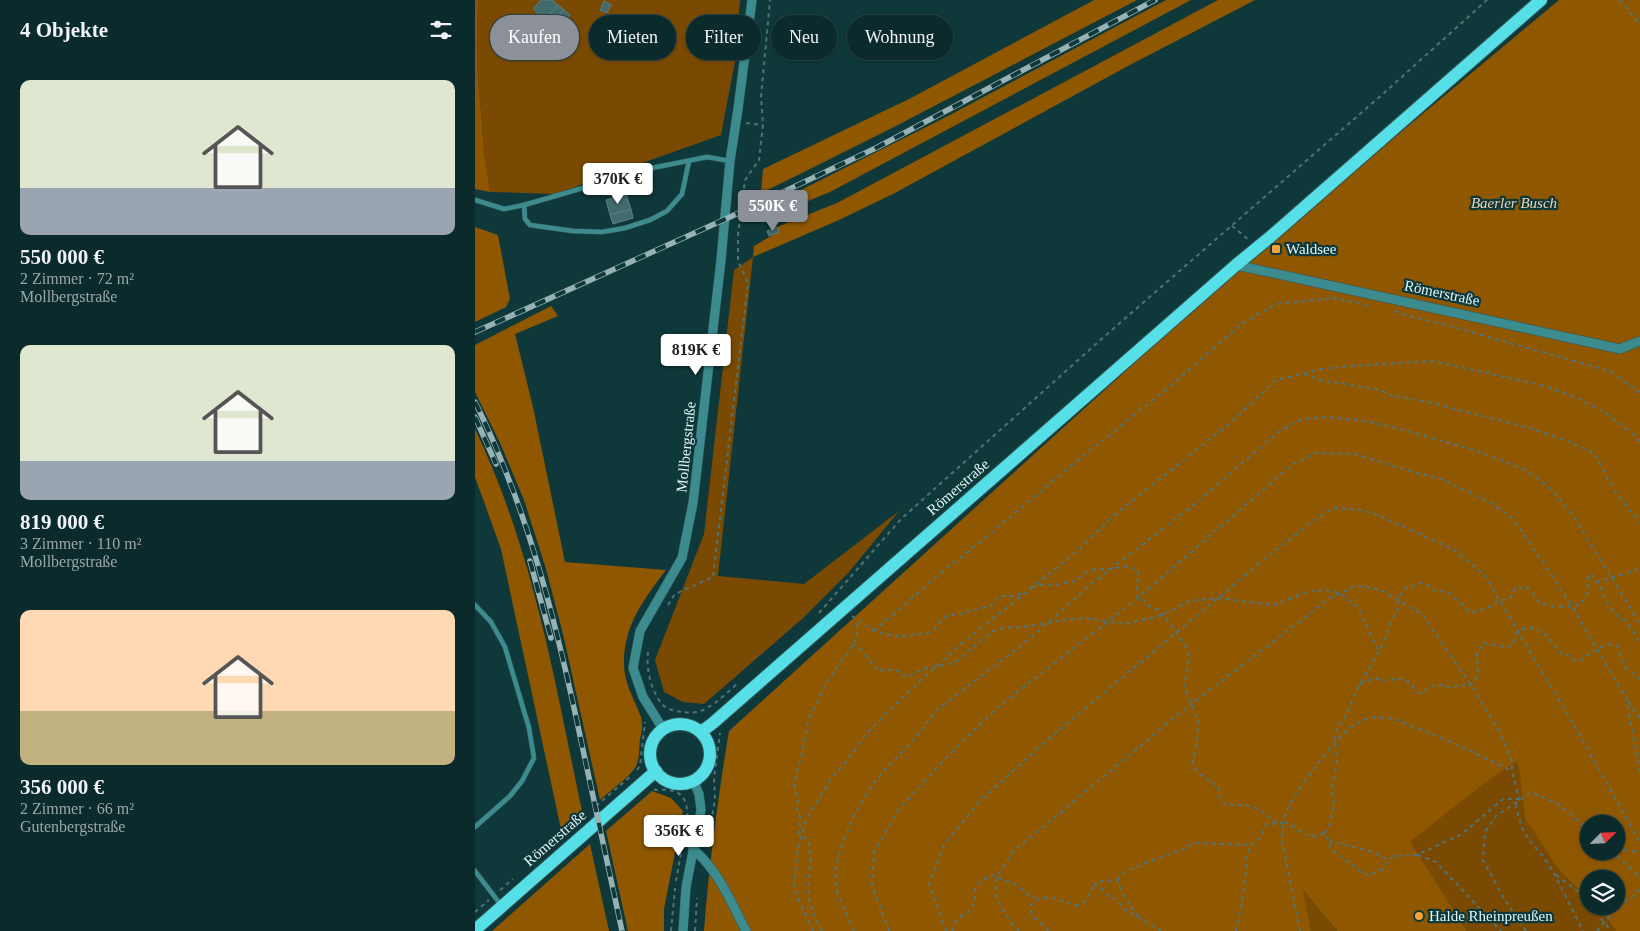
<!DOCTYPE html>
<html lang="de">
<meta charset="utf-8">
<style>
body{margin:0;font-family:"Times New Roman",serif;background:#193638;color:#f1f3f6;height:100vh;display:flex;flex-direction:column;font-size:19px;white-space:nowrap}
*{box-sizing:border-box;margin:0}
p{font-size:16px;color:#9aa7a9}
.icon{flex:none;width:28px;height:28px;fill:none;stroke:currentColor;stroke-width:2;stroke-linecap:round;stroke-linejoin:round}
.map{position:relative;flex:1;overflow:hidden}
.details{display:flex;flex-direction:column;background:#0b2a2c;width:475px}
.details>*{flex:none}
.hud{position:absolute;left:15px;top:15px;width:475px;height:45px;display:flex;gap:10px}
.needle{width:32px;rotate:66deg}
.fabs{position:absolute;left:1105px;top:815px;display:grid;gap:10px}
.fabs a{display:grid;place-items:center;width:45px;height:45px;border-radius:50%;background:#0b2a2c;box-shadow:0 1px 4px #0004,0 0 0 1px #2b4648;font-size:25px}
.price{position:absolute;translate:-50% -42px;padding:0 11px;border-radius:5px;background:#fff;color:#222;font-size:16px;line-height:32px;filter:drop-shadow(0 1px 2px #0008)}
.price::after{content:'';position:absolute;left:50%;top:30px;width:15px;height:11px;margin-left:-8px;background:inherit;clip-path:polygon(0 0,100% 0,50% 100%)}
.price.selected{background:#8c9099;color:#fff}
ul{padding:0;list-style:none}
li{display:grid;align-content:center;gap:10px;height:265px;padding:0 20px}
li span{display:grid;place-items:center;height:155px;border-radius:10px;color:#555}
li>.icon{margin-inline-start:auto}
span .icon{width:90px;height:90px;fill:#fffc;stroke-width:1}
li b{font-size:21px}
h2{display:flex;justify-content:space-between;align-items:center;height:60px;padding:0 20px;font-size:21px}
.chip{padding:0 18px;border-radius:22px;background:#0b2a2c;box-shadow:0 1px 4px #0004,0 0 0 1px #2b4648;font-size:18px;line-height:45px}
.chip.selected{background:#8c9099;color:#fff}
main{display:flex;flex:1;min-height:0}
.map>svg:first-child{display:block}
.green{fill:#7a4a02}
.forest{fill:#8f5700;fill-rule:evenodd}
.building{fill:#436b6d;stroke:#588183}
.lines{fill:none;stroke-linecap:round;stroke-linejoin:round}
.lane-casing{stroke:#315658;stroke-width:5.5}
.street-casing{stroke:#315658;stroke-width:10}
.primary-casing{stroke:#315658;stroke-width:14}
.path{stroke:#507375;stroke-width:2;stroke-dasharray:4 4;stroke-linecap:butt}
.lane{stroke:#3b8b8f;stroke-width:4.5}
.street{stroke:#3b8b8f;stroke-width:9}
.primary{stroke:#56dfe6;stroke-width:12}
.rail-casing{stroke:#96b2b4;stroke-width:5.5}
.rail{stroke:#0f383a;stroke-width:4;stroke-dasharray:11;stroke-linecap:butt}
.poi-dot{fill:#f3a442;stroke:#0f383a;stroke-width:2}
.labels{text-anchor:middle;stroke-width:4.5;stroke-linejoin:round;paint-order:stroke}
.park-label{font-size:15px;font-style:italic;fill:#f5d5b3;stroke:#0f383a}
.poi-label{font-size:15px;fill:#e1f6f7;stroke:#0f383a;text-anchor:start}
.street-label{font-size:15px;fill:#e1f6f7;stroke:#0f383a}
</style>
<main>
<section class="details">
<h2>4 Objekte<svg class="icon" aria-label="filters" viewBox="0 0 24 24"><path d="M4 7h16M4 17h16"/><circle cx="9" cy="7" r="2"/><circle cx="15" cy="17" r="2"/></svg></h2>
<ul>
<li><span style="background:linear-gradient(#dfe7d0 70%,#9aa5b1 0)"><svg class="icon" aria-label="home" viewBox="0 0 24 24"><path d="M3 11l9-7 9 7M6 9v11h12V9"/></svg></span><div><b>550 000 €</b><p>2 Zimmer · 72 m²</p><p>Mollbergstraße</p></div></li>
<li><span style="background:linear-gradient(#dfe7d0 75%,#9aa5b1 0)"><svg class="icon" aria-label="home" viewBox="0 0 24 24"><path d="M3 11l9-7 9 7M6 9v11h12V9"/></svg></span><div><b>819 000 €</b><p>3 Zimmer · 110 m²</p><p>Mollbergstraße</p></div></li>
<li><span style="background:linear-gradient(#ffd9b3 65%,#c2b280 0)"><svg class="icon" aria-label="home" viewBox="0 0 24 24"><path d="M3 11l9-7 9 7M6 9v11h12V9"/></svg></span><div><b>356 000 €</b><p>2 Zimmer · 66 m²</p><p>Gutenbergstraße</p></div></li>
</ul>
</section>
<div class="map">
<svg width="1165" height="931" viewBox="0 0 1165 931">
<rect width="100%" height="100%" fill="#0f383a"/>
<g class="green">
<path d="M3,0H265L260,61L246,135L80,194L15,192L10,159L2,65Z"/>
<path d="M278,257L243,576L329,584L424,511L374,572L327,619L229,704L208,702L189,692L180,660L229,534L259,270Z"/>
<path d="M1042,760L1045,775L1084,870L1114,900V906H1119L1134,921L1141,931H992L934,842L1012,780Z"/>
<path d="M827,889L862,931H836Z"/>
</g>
<g class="forest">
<path d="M0,0H3L2,65L10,159L15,192L0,189Z"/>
<path d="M619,0H662L419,127L323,175L286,193L288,169L434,99Z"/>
<path d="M691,0H716L355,192L311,210L308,199L473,116Z"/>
<path d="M743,0H780L653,66L418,194L364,220L278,257L279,246L303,232L302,227L362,203Z"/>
<path d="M1084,0H1165V931H1141L1134,921L1119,906H1141V879H1114V900L1084,870L1050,818L1045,775L1042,761L1012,781L935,842L992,931H862L828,890L836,931H229C234,864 243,797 254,731L774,259ZM1114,824H1141V851H1114Z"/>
<path d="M0,227L23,235L35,299L31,307L0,322Z"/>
<path d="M76,306L83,316L40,334L58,407L90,562L191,570C170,598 151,622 149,658C148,683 158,695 166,717C168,724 167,732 165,739C164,747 165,759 161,766C156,776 134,792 125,800L88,634L71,569L49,500L25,443L0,392V345Z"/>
<path d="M0,429C59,552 80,683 108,816L87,834L26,549L0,477Z"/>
<path d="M177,791L196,798L208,811L189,909V931H153L131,831Z"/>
<path d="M115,844L134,931H17Z"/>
</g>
<g class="building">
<path d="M66,0H77L83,5L70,20L58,9Z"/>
<path d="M129,1L136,5L132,13L125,10Z"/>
<path d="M83,5L89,10L82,18L76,13Z"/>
<path d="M89,10L95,15L90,20L84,15Z"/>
<path d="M151,194L156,209L135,215L131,200Z"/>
<path d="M156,209L158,218L138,224L135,215Z"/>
<path d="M302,227L304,232L294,236L292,231Z"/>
</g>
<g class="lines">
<g class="lane-casing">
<g id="lane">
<path d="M0,200L29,209L49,205L177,168L232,157L255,161"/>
<path d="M49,205L50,219L55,225L98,231L127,232L150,228L175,220L192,211L207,194L214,161"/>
<path d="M0,605L16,622L30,647L54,728L59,758L47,781L35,796L0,827"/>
<path d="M0,871L26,905"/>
</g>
</g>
<g class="street-casing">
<g id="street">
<path d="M761,265L1145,349L1165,341"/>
<path d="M188,729L168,697L158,668L165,631L207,558L218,503L246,260L255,161L263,109L277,0"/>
<path d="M218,849C243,870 256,902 271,931"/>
<path d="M208,931L211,887L226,810L224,794L218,780"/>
</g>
</g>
<g class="primary-casing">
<g id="primary">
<circle cx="205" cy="754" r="30"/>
<path d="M226,732L238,723L761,265L794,238L1066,0"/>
<path d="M0,930L181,771"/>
</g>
</g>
<g class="path">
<path d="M1145,0L1165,24"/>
<path d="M271,123L288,125"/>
<path d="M757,226L774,240"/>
<path d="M920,311L933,316L967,324L1135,371L1165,393"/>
<path d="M829,374L848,381L871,384L905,390L915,395L953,402L1055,428L1092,441L1119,453L1139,490L1165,523"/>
<path d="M1121,582L1159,571L1165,566"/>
<path d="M557,587L570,584L580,585L600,581L611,573L620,569H636L652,566L663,570C665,580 659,588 663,598L671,601L674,606L684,610L702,633L713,650L714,660L709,686L723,721L722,742L718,760V766L724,774L744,787C744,791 743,798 747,802C753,808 766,803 774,806C785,809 792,814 800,822H807"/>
<path d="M193,605L200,594L238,577L273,283L263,261V235L270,180L284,160L288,125L286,97L295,0"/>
<path d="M344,613L426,519L631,335L909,93L1012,0"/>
<path d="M377,616L399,631L425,637L435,635L453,633L460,629L464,622L471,616L485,614L517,605L523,598L528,596H541L550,591"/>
<path d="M399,631L460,578L515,534L592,469L688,392L768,323L801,304L858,298L892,305"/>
<path d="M378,644L384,647L400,668L404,667L408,671L420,669L429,676H433L452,668L479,663L516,632L532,627H548L589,620L609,618L650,624L688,615L714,601L743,598L799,605L832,592L851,590L865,593L882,606L904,652"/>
<path d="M173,652C171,669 176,693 189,706C194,710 201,711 207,712C214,713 223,713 230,709C242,703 253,692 263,683"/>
<path d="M885,684L900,678C920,686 926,668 943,693H947C958,685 962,682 976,688L984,685H996L1003,676L1002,654L1008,643C1018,644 1029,649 1038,645L1042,632C1064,619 1074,639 1086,654L1093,655L1099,660L1104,661C1115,654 1126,645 1138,644L1143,647L1149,666L1165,679"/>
<path d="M1165,718L1151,698L1165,772"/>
<path d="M162,770L165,766L170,722"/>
<path d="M179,789L181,790C205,788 214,796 212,822"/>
<path d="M121,806L157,775"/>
<path d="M234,830L237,819L240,798L239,778L245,733"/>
<path d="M849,833L852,830L855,823L859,805L857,788L862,763L860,735L864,724L869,719L885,684L908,644L916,622L924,607L923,600L929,589L947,583L953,585L961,591L973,592L980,598L992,610L998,612L1013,608L1024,600C1030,601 1035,598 1038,595L1039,589L1041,587L1053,588C1058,592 1061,600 1066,603C1073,607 1098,608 1105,604C1108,602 1110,598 1112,594C1114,588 1112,581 1113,575L1116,574L1118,576L1121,582L1126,588L1129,598L1141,615L1152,622L1165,643"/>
<path d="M854,841L895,851L910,858H916"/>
<path d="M1141,848L1165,853"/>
<path d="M1136,851L1165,877"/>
<path d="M943,855L961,862L1026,931"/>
<path d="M1081,875L1104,892L1114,904"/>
<path d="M642,880L651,871L704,850L710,849L719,843L776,845"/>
<path d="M201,881L207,848"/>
<path d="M25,890L38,879"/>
<path d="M1116,906L1136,931"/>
<path d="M0,912L14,900"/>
<path d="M663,917L648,894L642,880L627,881L620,884L625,887L633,896L642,900L649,909L686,931"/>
<path d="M196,931L200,888"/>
<path d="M220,931L222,898"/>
<path d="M338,931L319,889L322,854L330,823L335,813L357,777L369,765L392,733L431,694L486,644L600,553L637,517L755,423L801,380L847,369L876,366L958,361L1070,386L1100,397L1134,415L1155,432L1165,442"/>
<path d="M347,931L340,918L334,900L333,880L336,858L333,840L324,833L325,818L322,811L323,799L319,783L326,757L334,717L340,708L349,687L359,671L374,652L382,636V620"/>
<path d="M379,931L362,892L360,871L366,847L379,816L392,793L406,774L442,736L463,709L553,640L618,583L722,502L806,430L827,419L853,417L882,420L914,426L999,450L1048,469L1061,477L1078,491L1101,520L1165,624"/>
<path d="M414,931L397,885L399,853L423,811L469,760L522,708L663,598L818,464L841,453L881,454L921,467L966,479L1016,503L1038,519L1067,561L1097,606L1151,698"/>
<path d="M471,931L454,884L469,845L503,803L571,741L797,553L841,519L853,511L861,508L886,510L905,516L978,549L1009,574L1096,720L1165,842"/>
<path d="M477,931C479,926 481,920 485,917C489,914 493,914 495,910C507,895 489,887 517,875L544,886L554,896L565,899"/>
<path d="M544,931C532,918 515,896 522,877C526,868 534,858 540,850L711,708L855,598L880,586H888L908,591L947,614L996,685L1025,732L1037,761V771L1044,799L1041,807L1047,828L1053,839L1067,855L1079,873L1108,931"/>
<path d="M573,931C568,919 554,923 556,905C575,888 585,905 604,905L610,901L620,884"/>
<path d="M761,931L766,909L772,864L771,857L773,853L776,845L784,839L792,824H801L808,822C814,800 831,779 845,761C857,745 870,728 889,720C898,716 909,717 919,719C927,721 935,726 944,729C976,741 1006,756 1037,771"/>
<path d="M825,931L807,840L808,822C823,824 828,843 849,833L854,841L855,848L887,873L896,875L906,870L918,856L942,855L987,834L1028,799H1044"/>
<path d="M1051,931L1028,897L1008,860L1010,832L1021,816L1055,793C1078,798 1097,814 1114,830"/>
<path d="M1122,931L1143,906L1158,896L1165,889"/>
</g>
<use href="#lane" class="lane"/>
<use href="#street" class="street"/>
<use href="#primary" class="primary"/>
<g class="rail-casing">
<g id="rail">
<path d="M0,332L266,212L403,147L680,0"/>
<path d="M0,402C54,511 82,626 107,745C120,807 134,869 147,931"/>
<path d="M0,417L21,464"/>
<path d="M55,561L76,638"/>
</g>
</g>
<use href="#rail" class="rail"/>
</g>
<g class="poi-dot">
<rect x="796" y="244" width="10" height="10" rx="2.5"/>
<circle cx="944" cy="916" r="5"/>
</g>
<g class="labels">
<g class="park-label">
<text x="1039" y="208">Baerler Busch</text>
</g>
<g class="poi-label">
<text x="811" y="254">Waldsee</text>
<text x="954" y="921">Halde Rheinpreußen</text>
</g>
<g class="street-label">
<text transform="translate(967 293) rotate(12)" y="5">Römerstraße</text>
<text transform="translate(211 447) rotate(-84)" y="5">Mollbergstraße</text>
<text transform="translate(483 487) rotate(-41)" y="5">Römerstraße</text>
<text transform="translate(80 838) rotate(-41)" y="5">Römerstraße</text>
</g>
</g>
</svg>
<div class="fabs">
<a><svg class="needle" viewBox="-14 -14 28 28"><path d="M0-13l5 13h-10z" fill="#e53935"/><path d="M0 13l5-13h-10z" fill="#9aa7a9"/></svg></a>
<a><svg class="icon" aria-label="layers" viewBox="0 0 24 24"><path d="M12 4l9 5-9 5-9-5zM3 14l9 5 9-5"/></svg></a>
</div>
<b class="price" style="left:143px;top:205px">370K €</b>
<b class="price selected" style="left:298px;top:232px">550K €</b>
<b class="price" style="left:221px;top:376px">819K €</b>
<b class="price" style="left:204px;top:857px">356K €</b>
<div class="hud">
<a class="chip selected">Kaufen</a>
<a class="chip">Mieten</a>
<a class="chip">Filter</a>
<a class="chip">Neu</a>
<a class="chip">Wohnung</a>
</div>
</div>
</main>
